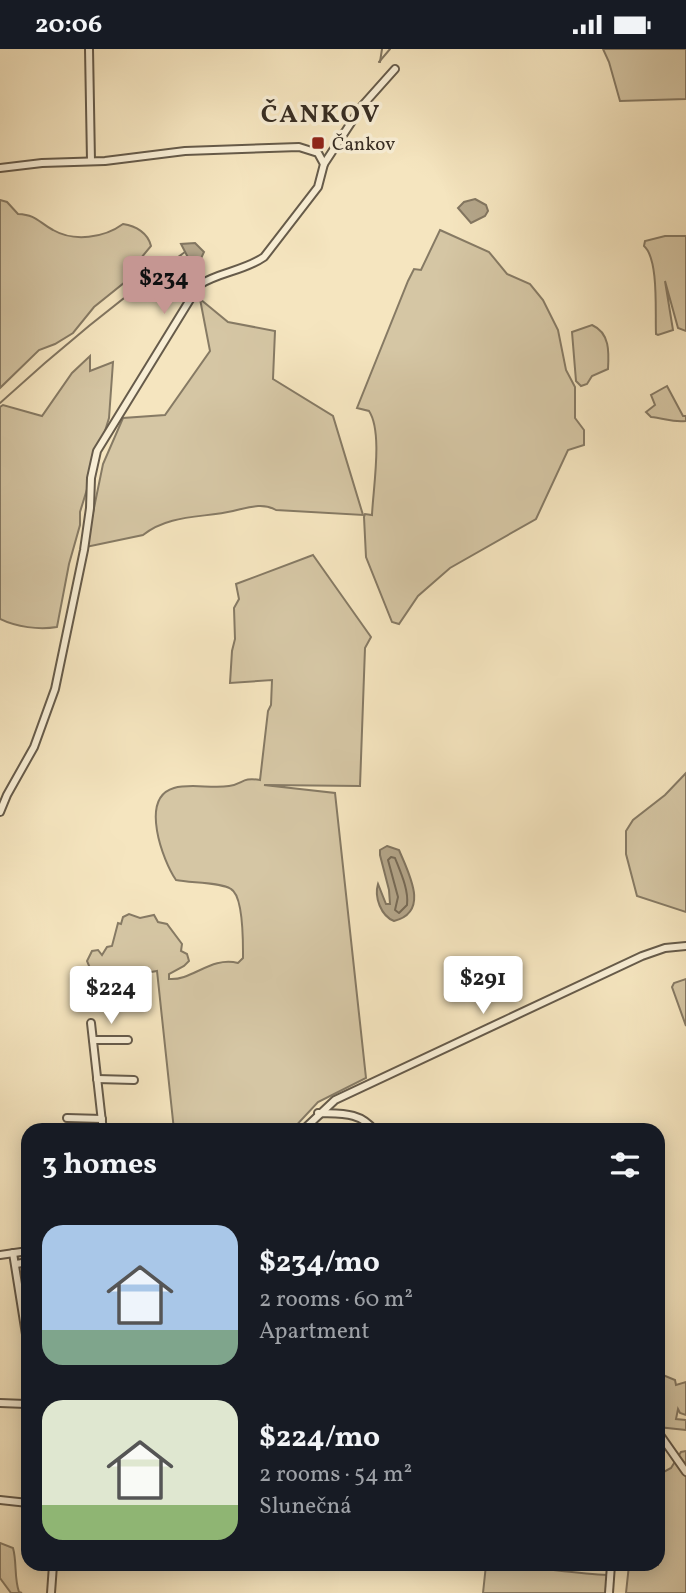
<!DOCTYPE html>
<meta charset="utf-8">
<style>
body{margin:0;font-family:Vollkorn,serif;background:#20242c;color:#f1f3f6;height:100vh;display:flex;flex-direction:column;font-size:26px;white-space:nowrap}
*{box-sizing:border-box;margin:0}
p{font-size:23px;color:#9ea1a6}
.icon{flex:none;width:38px;height:38px;fill:none;stroke:currentColor;stroke-width:2;stroke-linecap:round;stroke-linejoin:round}
.map{position:relative;flex:1;overflow:hidden}
.details{position:absolute;left:21px;top:1074px;width:644px;height:448px;display:flex;flex-direction:column;background:#171b24;border-radius:21px;box-shadow:0 4px 18px #0003}
.details>*{flex:none}
.price{position:absolute;translate:-50% -60px;padding:0 16px;border-radius:7px;background:#fff;color:#222;font-size:23px;line-height:46px;filter:drop-shadow(0 2px 4px #0008)}
.price::after{content:'';position:absolute;left:50%;top:42px;width:21px;height:16px;margin-left:-10px;background:inherit;clip-path:polygon(0 0,100% 0,50% 100%)}
.price.current{background:#c59692;color:#111}
ul{padding:0;list-style:none}
li{display:flex;align-items:center;gap:21px;height:175px;padding:0 21px}
li span{display:grid;place-items:center;flex:none;width:196px;height:140px;border-radius:21px;color:#555}
li>.icon{margin-inline-start:auto}
span .icon{width:84px;height:84px;fill:#fffc;stroke-width:1}
li b{font-size:30px}
h2{display:flex;justify-content:space-between;align-items:center;height:84px;padding:0 21px;font-size:30px}
.status{display:flex;justify-content:space-between;align-items:center;height:49px;padding:0 35px;background:#171b24;direction:ltr}
.status svg{height:19px;fill:currentColor}
.map>svg:first-child{display:block}
.green{fill:#d5c6a4;stroke:#867a64;stroke-width:2}
.water{fill:#b4a68a;stroke:#827661;stroke-width:2}
.lines{fill:none;stroke-linecap:round;stroke-linejoin:round}
.shore{stroke:#766a56;stroke-width:2}
.stream{stroke:#827661;stroke-width:2}
.minor-casing{stroke:#665b4a;stroke-width:10}
.minor{stroke:#f8eed5;stroke-width:6}
.poi-dot{fill:#8f2418;stroke:#f8eed5;stroke-width:2.5}
.labels{text-anchor:middle;stroke-width:7;stroke-linejoin:round;paint-order:stroke}
.poi-label{font-size:19px;fill:#372d23;stroke:#f8eed5;text-anchor:start}
.district-label{font-size:26px;font-weight:bold;letter-spacing:2px;fill:#372d23;stroke:#f8eed5}
</style>
<div class="status"><b>20:06</b><svg viewBox="0 0 49 12"><path d="M0 12V9h3v3zM5 12V6h3v6zM10 12V3h3v9zM15 12V0h3v12zM26 1h20v11H26zM47 4h2v5h-2z"/></svg></div>
<div class="map">
<svg width="686" height="1544" viewBox="0 0 686 1544">
<rect width="100%" height="100%" fill="#f5e5bf"/>
<filter id="stains"><feTurbulence type="fractalNoise" baseFrequency=".00286" numOctaves="4"/><feColorMatrix values="0 0 0 0 .2 0 0 0 0 .09 0 0 0 0 .02 0 0 0 .5 -.17"/></filter>
<radialGradient id="worn" r=".72"><stop offset=".6" stop-color="#630" stop-opacity="0"/><stop offset="1" stop-color="#630" stop-opacity=".3"/></radialGradient>
<g class="green">
<path d="M603,0H686V50L620,52L609,13Z"/>
<path d="M0,151L7,153L18,165C37,166 38,173 53,181C74,193 104,189 123,175C136,177 148,184 151,197L141,209L130,229L94,258L73,284L55,295L39,301L0,339Z"/>
<path d="M440,181L489,203L507,225L530,235L543,251L558,281L566,321L575,338V369L584,381V396L568,401L536,470L450,519L418,547L399,575L392,573L366,508L364,468L365,465L372,466C373,440 383,383 369,362L357,359L408,232L414,220L421,221Z"/>
<path d="M665,187H686V282L678,279L665,232L673,281L658,286L656,285C655,264 659,210 644,197L645,192Z"/>
<path d="M200,250L228,273L275,282L273,330L333,367L363,466L276,461C262,453 247,459 233,462C203,469 169,465 143,486L86,498L103,415L123,369L165,366L210,302Z"/>
<path d="M592,276C610,284 609,303 608,320L592,327L587,335L581,337L576,332L572,283Z"/>
<path d="M90,307V322L113,313L109,369L80,463V476L69,515L57,578C39,581 16,578 0,570V358L3,356L42,367L72,324Z"/>
<path d="M667,337L683,367H686V372C673,374 664,369 651,368L646,363L655,356L651,346Z"/>
<path d="M313,506L371,588L365,599L360,737L264,736L335,744L366,1029L318,1053L292,1081H174L157,922L134,926L126,919C117,921 115,928 105,931L92,924L87,912L92,902L98,901L102,906L107,898L112,897L118,874L121,875L123,868L129,865L140,869L154,866L158,873L167,875L182,895L181,902L187,905L189,912L184,917L169,925V930C192,932 211,907 238,914L243,909C243,895 244,847 231,840C220,833 190,834 176,831C163,812 139,749 174,739C191,734 212,740 229,737C244,735 241,728 260,731L268,662L271,656L272,631L230,634L232,602L235,590L234,559L239,550L236,535Z"/>
<path d="M686,724V863L637,847L626,805V782L633,771L665,746Z"/>
<path d="M686,930V977L672,938L674,934Z"/>
<path d="M658,1324L675,1331L676,1336L686,1333V1366L680,1364L678,1360L676,1370L686,1371V1381L658,1378Z"/>
<path d="M686,1402V1544H626L629,1516H658V1426L671,1419L681,1403Z"/>
<path d="M0,1494L13,1499C17,1513 14,1529 19,1543L22,1544H11L0,1529Z"/>
<path d="M486,1516C527,1516 567,1524 608,1526L613,1535L612,1544H483Z"/>
</g>
<g class="water">
<path d="M475,150L486,156L488,162L485,167L471,174L458,159L464,153Z"/>
<path d="M195,194L204,203L195,222L181,195Z"/>
<path d="M387,797L399,801C409,825 430,863 394,872C381,867 374,848 378,835L386,855H390L389,841L380,806V801Z"/>
</g>
<g class="lines">
<path class="shore" d="M391,808L395,809C400,822 409,841 407,856L399,864L395,861L398,848L388,811Z"/>
<g class="stream">
<path d="M379,13L390,0"/>
<path d="M380,13L382,0"/>
<path d="M0,354C59,300 120,250 185,203"/>
</g>
<g class="minor-casing">
<g id="minor">
<path d="M89,0L91,112"/>
<path d="M324,115L362,57L395,20"/>
<path d="M0,119L42,114L105,112L185,102L299,98L318,104L324,115L318,138L264,208C244,222 219,223 199,236L97,402L91,429L90,459L84,501L55,640L34,698L7,746L0,763"/>
<path d="M91,974L103,1082"/>
<path d="M93,991H128"/>
<path d="M97,1030L134,1031"/>
<path d="M318,1064C340,1065 360,1062 375,1082"/>
<path d="M67,1069L102,1070"/>
<path d="M302,1082L335,1051L642,907L665,899L686,897"/>
<path d="M13,1204L28,1298"/>
<path d="M0,1206L28,1202"/>
<path d="M16,1215L28,1213"/>
<path d="M0,1354L26,1355"/>
<path d="M658,1383L686,1423"/>
<path d="M0,1451L28,1454"/>
<path d="M51,1544L53,1516"/>
<path d="M609,1544L611,1516"/>
</g>
</g>
<use href="#minor" class="minor"/>
</g>
<rect class="poi-dot" x="311" y="87" width="14" height="14" rx="3.5"/>
<g class="labels">
<g class="poi-label">
<text x="332" y="101">Čankov</text>
</g>
<g class="district-label">
<text x="321" y="73">ČANKOV</text>
</g>
</g>
<rect width="100%" height="100%" filter="url(#stains)"/>
<rect width="100%" height="100%" fill="url(#worn)"/>
</svg>
<b class="price current" style="left:164px;top:267px">$234</b>
<b class="price" style="left:483px;top:967px">$291</b>
<b class="price" style="left:111px;top:977px">$224</b>
<section class="details">
<h2>3 homes<svg class="icon" aria-label="filters" viewBox="0 0 24 24"><path d="M4 7h16M4 17h16"/><circle cx="9" cy="7" r="2"/><circle cx="15" cy="17" r="2"/></svg></h2>
<ul>
<li><span style="background:linear-gradient(#a9c7e8 75%,#7fa58c 0)"><svg class="icon" aria-label="home" viewBox="0 0 24 24"><path d="M3 11l9-7 9 7M6 9v11h12V9"/></svg></span><div><b>$234/mo</b><p>2 rooms · 60 m²</p><p>Apartment</p></div></li>
<li><span style="background:linear-gradient(#dfe7d0 75%,#8fb573 0)"><svg class="icon" aria-label="home" viewBox="0 0 24 24"><path d="M3 11l9-7 9 7M6 9v11h12V9"/></svg></span><div><b>$224/mo</b><p>2 rooms · 54 m²</p><p>Slunečná</p></div></li>
</ul>
</section>
</div>
